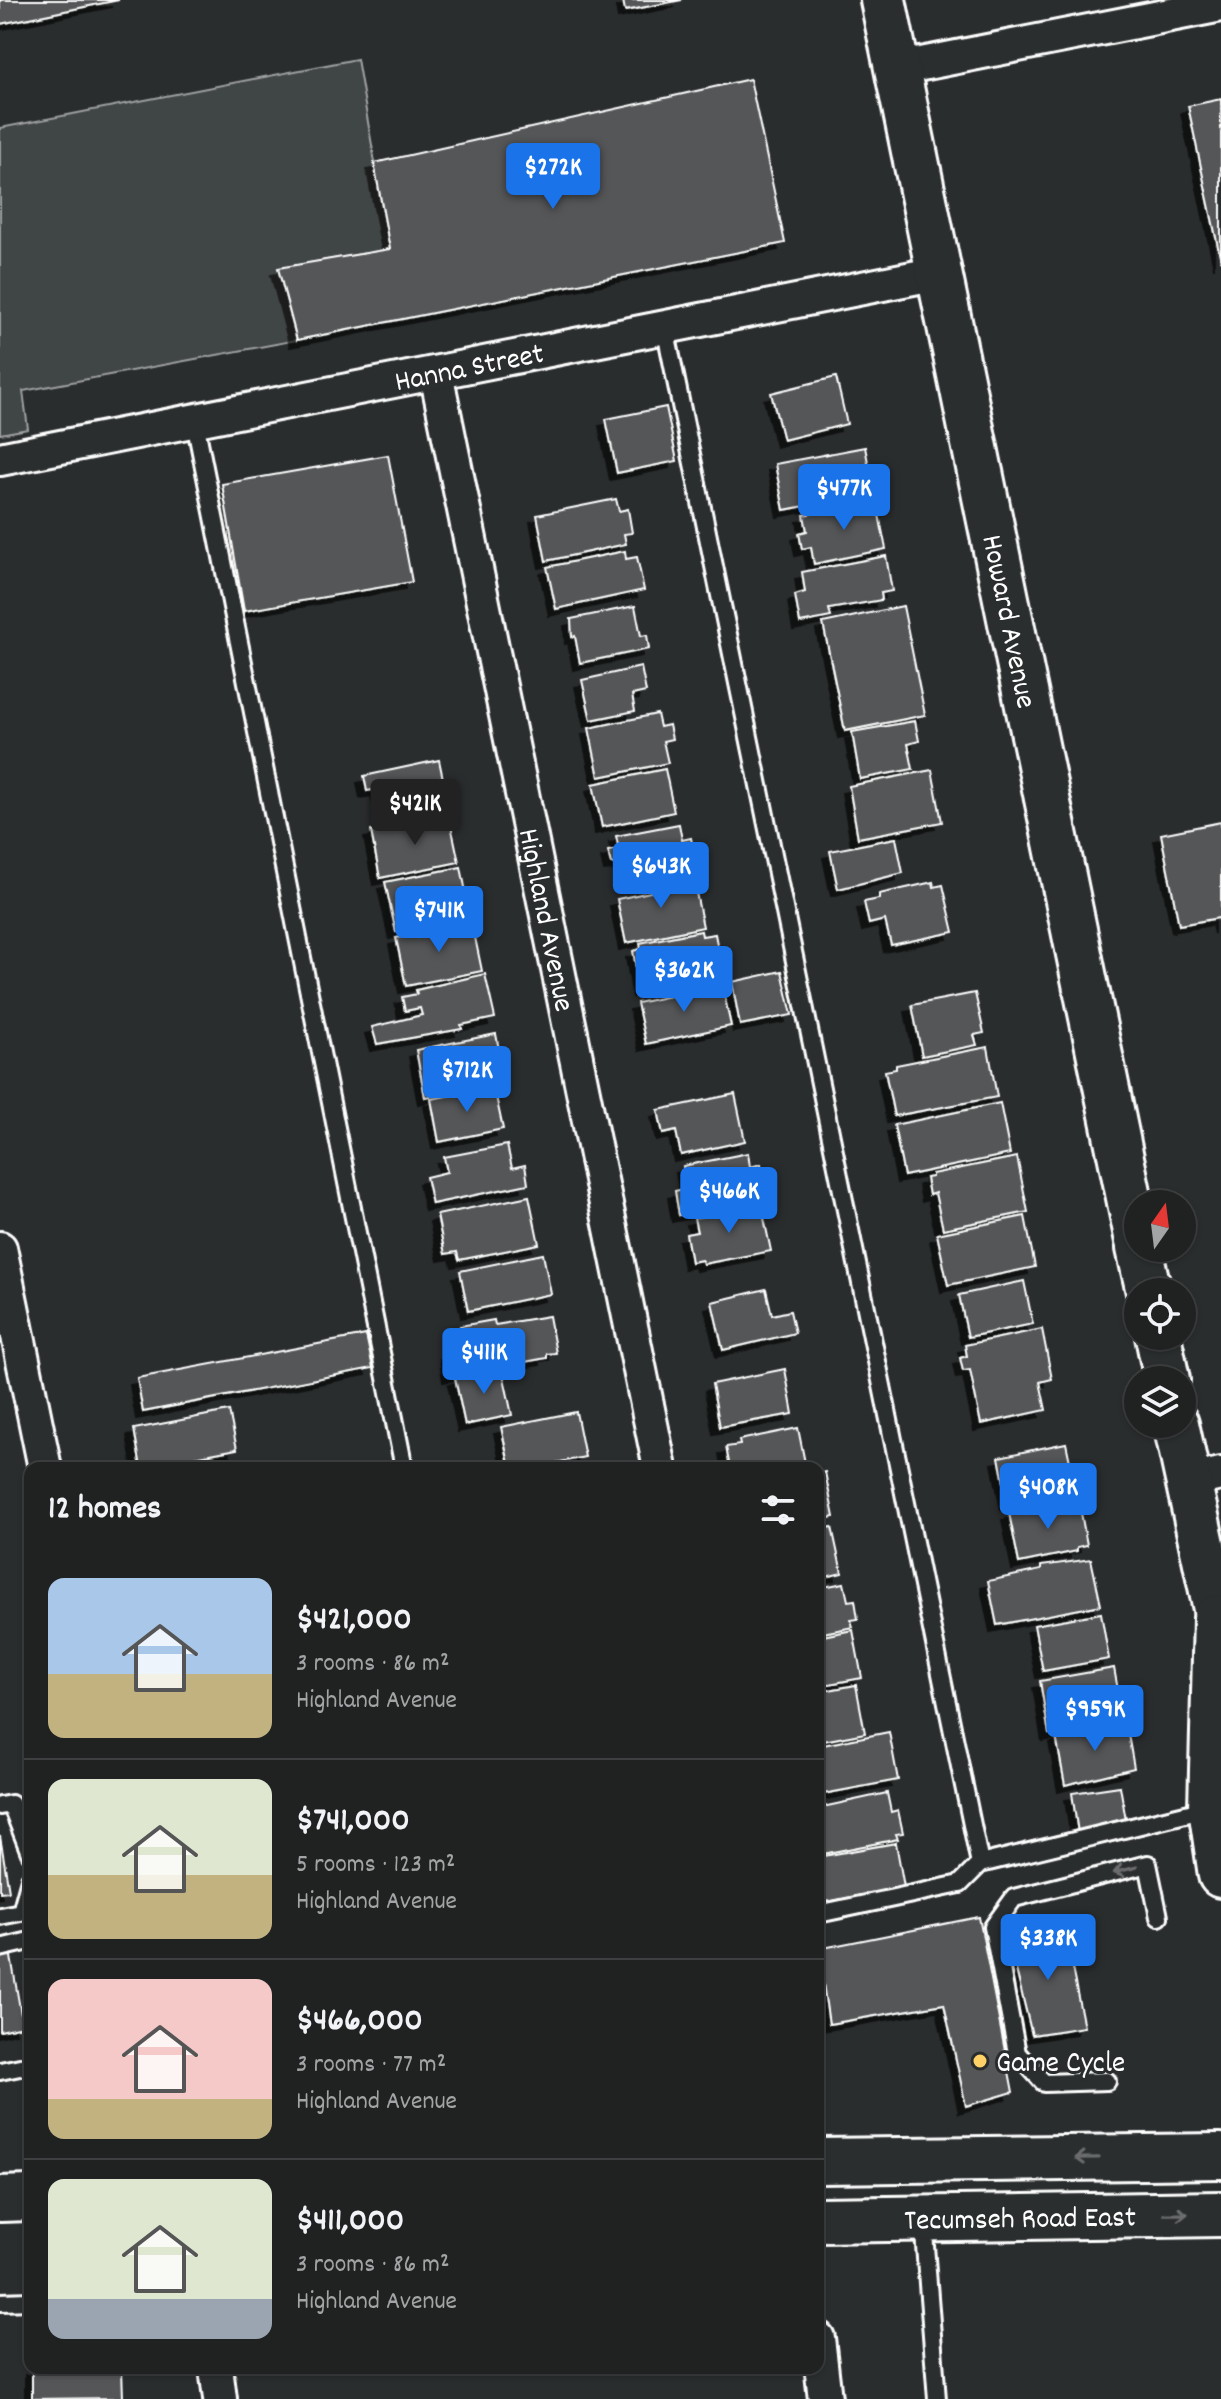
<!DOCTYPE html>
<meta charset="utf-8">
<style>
body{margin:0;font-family:Dekko,sans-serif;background:#282a2a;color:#f1f3f6;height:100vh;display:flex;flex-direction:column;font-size:30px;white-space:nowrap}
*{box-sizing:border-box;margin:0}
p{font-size:26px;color:#a2a4a5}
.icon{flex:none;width:44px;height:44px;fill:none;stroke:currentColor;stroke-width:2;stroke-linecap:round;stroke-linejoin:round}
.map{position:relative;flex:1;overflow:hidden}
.drawer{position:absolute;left:24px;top:1462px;width:800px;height:912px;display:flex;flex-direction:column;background:#202222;border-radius:16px;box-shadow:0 2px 6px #0004,0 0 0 2px #3d3f40}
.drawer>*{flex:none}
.needle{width:52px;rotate:14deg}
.fabs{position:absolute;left:1124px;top:1190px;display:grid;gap:16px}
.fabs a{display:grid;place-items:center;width:72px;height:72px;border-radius:50%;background:#202222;box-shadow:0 2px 6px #0004,0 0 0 2px #3d3f40;font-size:40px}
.price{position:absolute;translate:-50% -68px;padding:0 18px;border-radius:8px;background:#1a73e8;color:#fff;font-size:26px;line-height:52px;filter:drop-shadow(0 2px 4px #0008)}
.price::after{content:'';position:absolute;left:50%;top:48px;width:24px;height:18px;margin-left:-12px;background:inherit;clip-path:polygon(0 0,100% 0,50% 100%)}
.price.selected{background:#222;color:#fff}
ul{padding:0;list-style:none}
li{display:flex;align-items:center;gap:24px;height:200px;padding:0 24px}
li+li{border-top:2px solid #3d3f40}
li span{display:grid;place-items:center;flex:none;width:224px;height:160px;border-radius:16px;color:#555}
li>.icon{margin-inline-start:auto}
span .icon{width:96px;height:96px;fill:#fffc;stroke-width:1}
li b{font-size:34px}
h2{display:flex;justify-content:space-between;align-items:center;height:96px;padding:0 24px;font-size:34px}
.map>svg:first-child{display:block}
.green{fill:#414445;stroke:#a0a2a2;stroke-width:2}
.building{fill:#555758;stroke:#fff;stroke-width:2;filter:url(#shadow)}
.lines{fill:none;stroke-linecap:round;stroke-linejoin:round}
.service-casing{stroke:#fff;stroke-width:22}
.minor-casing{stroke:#fff;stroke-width:38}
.secondary-casing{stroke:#fff;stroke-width:50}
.service{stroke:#2a2d2e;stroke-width:16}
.minor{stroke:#2a2d2e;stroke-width:32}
.secondary{stroke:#2a2d2e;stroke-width:44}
.oneway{stroke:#6a6c6d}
.poi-dot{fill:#ffd166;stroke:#2a2d2e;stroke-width:3}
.labels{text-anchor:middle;stroke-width:6;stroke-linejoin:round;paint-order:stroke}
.street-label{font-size:30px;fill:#fff;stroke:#2a2d2e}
.poi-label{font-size:30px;fill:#fff;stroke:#2a2d2e;text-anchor:start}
</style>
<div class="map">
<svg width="1221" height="2399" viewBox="0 0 1221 2399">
<defs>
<filter id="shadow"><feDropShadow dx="-7" dy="7" stdDeviation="0" flood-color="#0009"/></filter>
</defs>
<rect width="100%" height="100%" fill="#2a2d2e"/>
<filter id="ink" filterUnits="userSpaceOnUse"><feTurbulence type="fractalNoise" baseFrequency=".0125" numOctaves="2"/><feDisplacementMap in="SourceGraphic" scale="16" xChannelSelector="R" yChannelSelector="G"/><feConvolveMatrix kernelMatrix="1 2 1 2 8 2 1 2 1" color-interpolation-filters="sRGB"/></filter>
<g filter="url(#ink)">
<path class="green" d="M357,59L390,249L279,268L297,340L23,391L28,429L0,434V128Z"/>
<g class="building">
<path d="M0,0H119L0,24Z"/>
<path d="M623,0H682L625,11Z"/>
<path d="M750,79L785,243L297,340L278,268L390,249L374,163Z"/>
<path d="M1221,99V261L1188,106Z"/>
<path d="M836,377L847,424L783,440L771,393Z"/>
<path d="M666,407L677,461L617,473L606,419Z"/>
<path d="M865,447L874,493L784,510L775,464Z"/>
<path d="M388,455L412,582L244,611L222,484Z"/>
<path d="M616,499L619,511L628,509L632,533L624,534L626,544L546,561L537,515Z"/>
<path d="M876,500L886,549L814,564L811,547L802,549L799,533L807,531L804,515Z"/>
<path d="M625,551L626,559L637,557L644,590L556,609L547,567Z"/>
<path d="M886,556L892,591L881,593L882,600L829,609L831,617L800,623L795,595L805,592L802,572Z"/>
<path d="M635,606L641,636L647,635L649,649L580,663L575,636L572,637L571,619Z"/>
<path d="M903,606L925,715L845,731L823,623Z"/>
<path d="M641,667L646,692L632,695L635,711L591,720L582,680Z"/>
<path d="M657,714L660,727L669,725L672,739L663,741L668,763L599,777L589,728Z"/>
<path d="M915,721L919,741L908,744L913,769L860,779L852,732Z"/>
<path d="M439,760L449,807L385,820L378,789L367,791L364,776Z"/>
<path d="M665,769L674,812L602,827L593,784Z"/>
<path d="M932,770L942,822L858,838L849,786Z"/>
<path d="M449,816L459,862L380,878L371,831Z"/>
<path d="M1221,822V927L1219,918L1179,925L1161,834Z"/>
<path d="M679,824L682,840L691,838L695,857L681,860L682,866L625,878L621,863L611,864L608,851L619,849L616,836Z"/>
<path d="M896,838L903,873L838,889L830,851Z"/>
<path d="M461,867L471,917L396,932L385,882Z"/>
<path d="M692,873L703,927L626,943L617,899L660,890L658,879Z"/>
<path d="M933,882L934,887L943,885L954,932L891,945L885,920L869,924L864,902L879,899V894Z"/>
<path d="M472,923L482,971L406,986L396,938Z"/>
<path d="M701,931L702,936L715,934L721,965L709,968L711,976L640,990L633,951L641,949L640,943Z"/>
<path d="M782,971L792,1015L740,1025L732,982Z"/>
<path d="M485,974L495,1018L461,1025L462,1029L377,1044L372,1027L422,1015L420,1008L405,1011L402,997L417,994L416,990Z"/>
<path d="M722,985L731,1026L646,1044L637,1003Z"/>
<path d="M975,993L984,1033L974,1035L977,1045L922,1056L912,1005Z"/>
<path d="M496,1034L505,1081L425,1097L416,1050Z"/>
<path d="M988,1047L997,1097L894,1116L885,1071L896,1069V1065Z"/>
<path d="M494,1087L503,1129L439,1142L431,1099Z"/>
<path d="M735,1094L745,1141L681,1155L676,1131L663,1134L658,1110Z"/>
<path d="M1000,1103L1010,1154L904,1176L894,1125Z"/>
<path d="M507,1145L512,1168L525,1165L528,1184L432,1204L426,1177L447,1172L444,1157Z"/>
<path d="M748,1153L750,1167L761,1164L766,1189L755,1191L757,1199L679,1215L675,1191L687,1188L683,1166Z"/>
<path d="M1017,1157L1028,1212L943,1229L935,1193L929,1195L926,1178L932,1177V1174Z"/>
<path d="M529,1196L539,1244L459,1260L457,1252L445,1254L437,1215Z"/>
<path d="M761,1204L771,1251L703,1264L702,1260L691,1262L686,1234L697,1232L694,1218Z"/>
<path d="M1025,1216L1035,1267L948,1285L937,1234Z"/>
<path d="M543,1254L551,1294L468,1311L460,1271Z"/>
<path d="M1024,1281L1033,1324L968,1337L959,1295Z"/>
<path d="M766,1289L772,1315L790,1311L795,1333L723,1350L712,1302Z"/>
<path d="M549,1316L556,1353L547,1354V1358L450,1375L447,1352L464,1350L460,1326L494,1320L495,1325Z"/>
<path d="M1042,1329L1052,1379L1040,1382L1046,1410L981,1424L970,1370L963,1371L960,1358L967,1356L965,1345Z"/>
<path d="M366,1335L373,1368L143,1412L137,1378Z"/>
<path d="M502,1368L512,1415L465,1425L455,1378Z"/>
<path d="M785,1369L793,1414L720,1427L712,1384Z"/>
<path d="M229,1411L237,1449L141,1467L134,1429Z"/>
<path d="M576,1412L585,1457L531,1468H510L501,1427Z"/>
<path d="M798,1428L806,1468H730L726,1447L740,1445L739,1440Z"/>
<path d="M1066,1443L1076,1490L1008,1503L999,1457Z"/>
<path d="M825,1472L834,1517L818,1520V1474Z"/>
<path d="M1068,1502H1079L1087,1545L1077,1547V1551L1019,1563L1009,1513Z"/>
<path d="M832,1527L842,1573L818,1579V1530Z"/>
<path d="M1091,1559L1101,1605L997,1625L988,1581L1041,1570V1566Z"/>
<path d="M844,1583L848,1601L855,1600L858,1619L851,1620L853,1627L818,1634V1588Z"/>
<path d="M1101,1613L1109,1659L1043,1671L1034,1625Z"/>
<path d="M853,1630L862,1678L818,1686V1637Z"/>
<path d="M1114,1668L1122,1712L1090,1727L1049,1734L1040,1681Z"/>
<path d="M856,1685L865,1733L818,1742V1692Z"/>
<path d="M1126,1723L1134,1768L1065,1785L1056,1736Z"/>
<path d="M889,1732L898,1780L818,1795V1746Z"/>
<path d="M1120,1786L1127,1826L1078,1833L1072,1793Z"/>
<path d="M887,1793L891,1812L898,1810L903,1833L896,1834L898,1839L818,1855V1808Z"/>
<path d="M0,1836L9,1891L0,1892Z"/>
<path d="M896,1843L904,1887L822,1903L818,1857Z"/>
<path d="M979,1917L1013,2092L966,2106L944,2004L829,2024L818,1949Z"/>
<path d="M1063,1924L1084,2027L1032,2035L1012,1953L1029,1948L1023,1933Z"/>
<path d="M10,1951L23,2026L0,2031V1953Z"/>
<path d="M32,2368H122L123,2398L32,2399Z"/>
</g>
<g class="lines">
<g class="service-casing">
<g id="service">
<path d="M665,327L980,1864"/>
<path d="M195,422L404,1468"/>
<path d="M0,1806L11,1804L30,1853"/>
<path d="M818,1914L960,1884L980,1864L1210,1808"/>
<path d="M0,1916L21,1912L30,1879"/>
<path d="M0,1948L30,1941"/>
<path d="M0,2071L30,2065"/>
<path d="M1107,2081L1044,2083L1017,2053L993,1927L1014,1898L1148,1864L1159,1917"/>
<path d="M923,2220L937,2399"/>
<path d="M0,2302L30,2301"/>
</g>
</g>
<g class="minor-casing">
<g id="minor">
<path d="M896,69L1221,5"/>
<path id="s1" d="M436,373L660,1468"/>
<path id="s2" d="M0,459L938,273"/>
<path d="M0,1248L45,1468"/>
<path d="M1188,1481L1221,1474"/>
<path d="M818,2338L825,2399"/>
<path d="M216,2368L220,2399"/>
</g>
</g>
<g class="secondary-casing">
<g id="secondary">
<path id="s3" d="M883,0L1138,1241"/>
<path d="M1139,1248L1149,1292"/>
<path d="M1158,1336L1167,1380"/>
<path d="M1176,1424L1221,1632"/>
<path d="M1216,1618L1211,1808L1221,1875"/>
<path d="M818,2161L1221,2156"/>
<path d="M0,2199L30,2198"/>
<path id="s4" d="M818,2220L1221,2214"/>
</g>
</g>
<use href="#service" class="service"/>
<use href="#minor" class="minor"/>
<use href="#secondary" class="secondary"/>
</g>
<defs><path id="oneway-shaft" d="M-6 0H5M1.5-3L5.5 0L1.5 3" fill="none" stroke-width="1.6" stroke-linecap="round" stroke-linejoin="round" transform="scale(2)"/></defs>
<g class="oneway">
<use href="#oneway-shaft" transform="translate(1125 1870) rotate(166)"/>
<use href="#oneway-shaft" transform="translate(1087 2158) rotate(179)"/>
<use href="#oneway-shaft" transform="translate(1176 2214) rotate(-1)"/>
</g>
</g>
<circle class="poi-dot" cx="980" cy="2061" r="8"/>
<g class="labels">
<g class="street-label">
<text dy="10" stroke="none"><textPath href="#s2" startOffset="478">Hanna Street</textPath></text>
<text dy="10" stroke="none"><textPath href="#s3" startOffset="634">Howard Avenue</textPath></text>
<text dy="10" stroke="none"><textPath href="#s1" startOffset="558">Highland Avenue</textPath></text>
<text dy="10" stroke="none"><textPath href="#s4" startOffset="202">Tecumseh Road East</textPath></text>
</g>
<g class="poi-label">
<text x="996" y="2071">Game Cycle</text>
</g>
</g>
</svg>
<div class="fabs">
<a><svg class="needle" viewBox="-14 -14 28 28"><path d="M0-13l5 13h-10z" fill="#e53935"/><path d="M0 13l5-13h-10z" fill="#a2a4a5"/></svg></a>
<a><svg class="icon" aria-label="locate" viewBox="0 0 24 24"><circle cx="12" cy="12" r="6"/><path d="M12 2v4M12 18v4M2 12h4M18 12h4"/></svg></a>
<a><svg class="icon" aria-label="layers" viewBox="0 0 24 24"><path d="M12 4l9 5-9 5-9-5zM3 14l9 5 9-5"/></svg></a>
</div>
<b class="price" style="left:553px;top:211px">$272K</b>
<b class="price" style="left:844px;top:532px">$477K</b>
<b class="price selected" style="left:415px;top:847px">$421K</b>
<b class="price" style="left:661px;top:910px">$643K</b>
<b class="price" style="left:439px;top:954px">$741K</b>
<b class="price" style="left:684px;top:1014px">$362K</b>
<b class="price" style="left:467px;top:1114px">$712K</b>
<b class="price" style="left:729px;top:1235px">$466K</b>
<b class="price" style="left:484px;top:1396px">$411K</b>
<b class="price" style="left:1048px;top:1531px">$408K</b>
<b class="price" style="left:1095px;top:1753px">$959K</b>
<b class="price" style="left:1048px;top:1982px">$338K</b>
<section class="drawer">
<h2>12 homes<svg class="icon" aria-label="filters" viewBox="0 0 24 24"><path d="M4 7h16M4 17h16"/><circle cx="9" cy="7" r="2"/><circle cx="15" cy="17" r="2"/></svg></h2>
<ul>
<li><span style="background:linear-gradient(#a9c7e8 60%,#c2b280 0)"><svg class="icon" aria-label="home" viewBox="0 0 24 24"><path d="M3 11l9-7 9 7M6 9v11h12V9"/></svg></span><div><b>$421,000</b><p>3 rooms · 86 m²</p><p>Highland Avenue</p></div></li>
<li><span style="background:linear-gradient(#dfe7d0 60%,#c2b280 0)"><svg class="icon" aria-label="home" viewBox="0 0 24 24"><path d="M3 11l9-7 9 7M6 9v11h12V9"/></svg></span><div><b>$741,000</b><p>5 rooms · 123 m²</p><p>Highland Avenue</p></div></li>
<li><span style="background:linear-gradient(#f6c9c9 75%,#c2b280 0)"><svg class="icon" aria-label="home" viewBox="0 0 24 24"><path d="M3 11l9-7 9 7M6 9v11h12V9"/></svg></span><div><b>$466,000</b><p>3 rooms · 77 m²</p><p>Highland Avenue</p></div></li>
<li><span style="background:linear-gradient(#dfe7d0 75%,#9aa5b1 0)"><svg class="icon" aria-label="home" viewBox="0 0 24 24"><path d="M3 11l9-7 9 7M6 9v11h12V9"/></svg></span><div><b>$411,000</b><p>3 rooms · 86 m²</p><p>Highland Avenue</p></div></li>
</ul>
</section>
</div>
